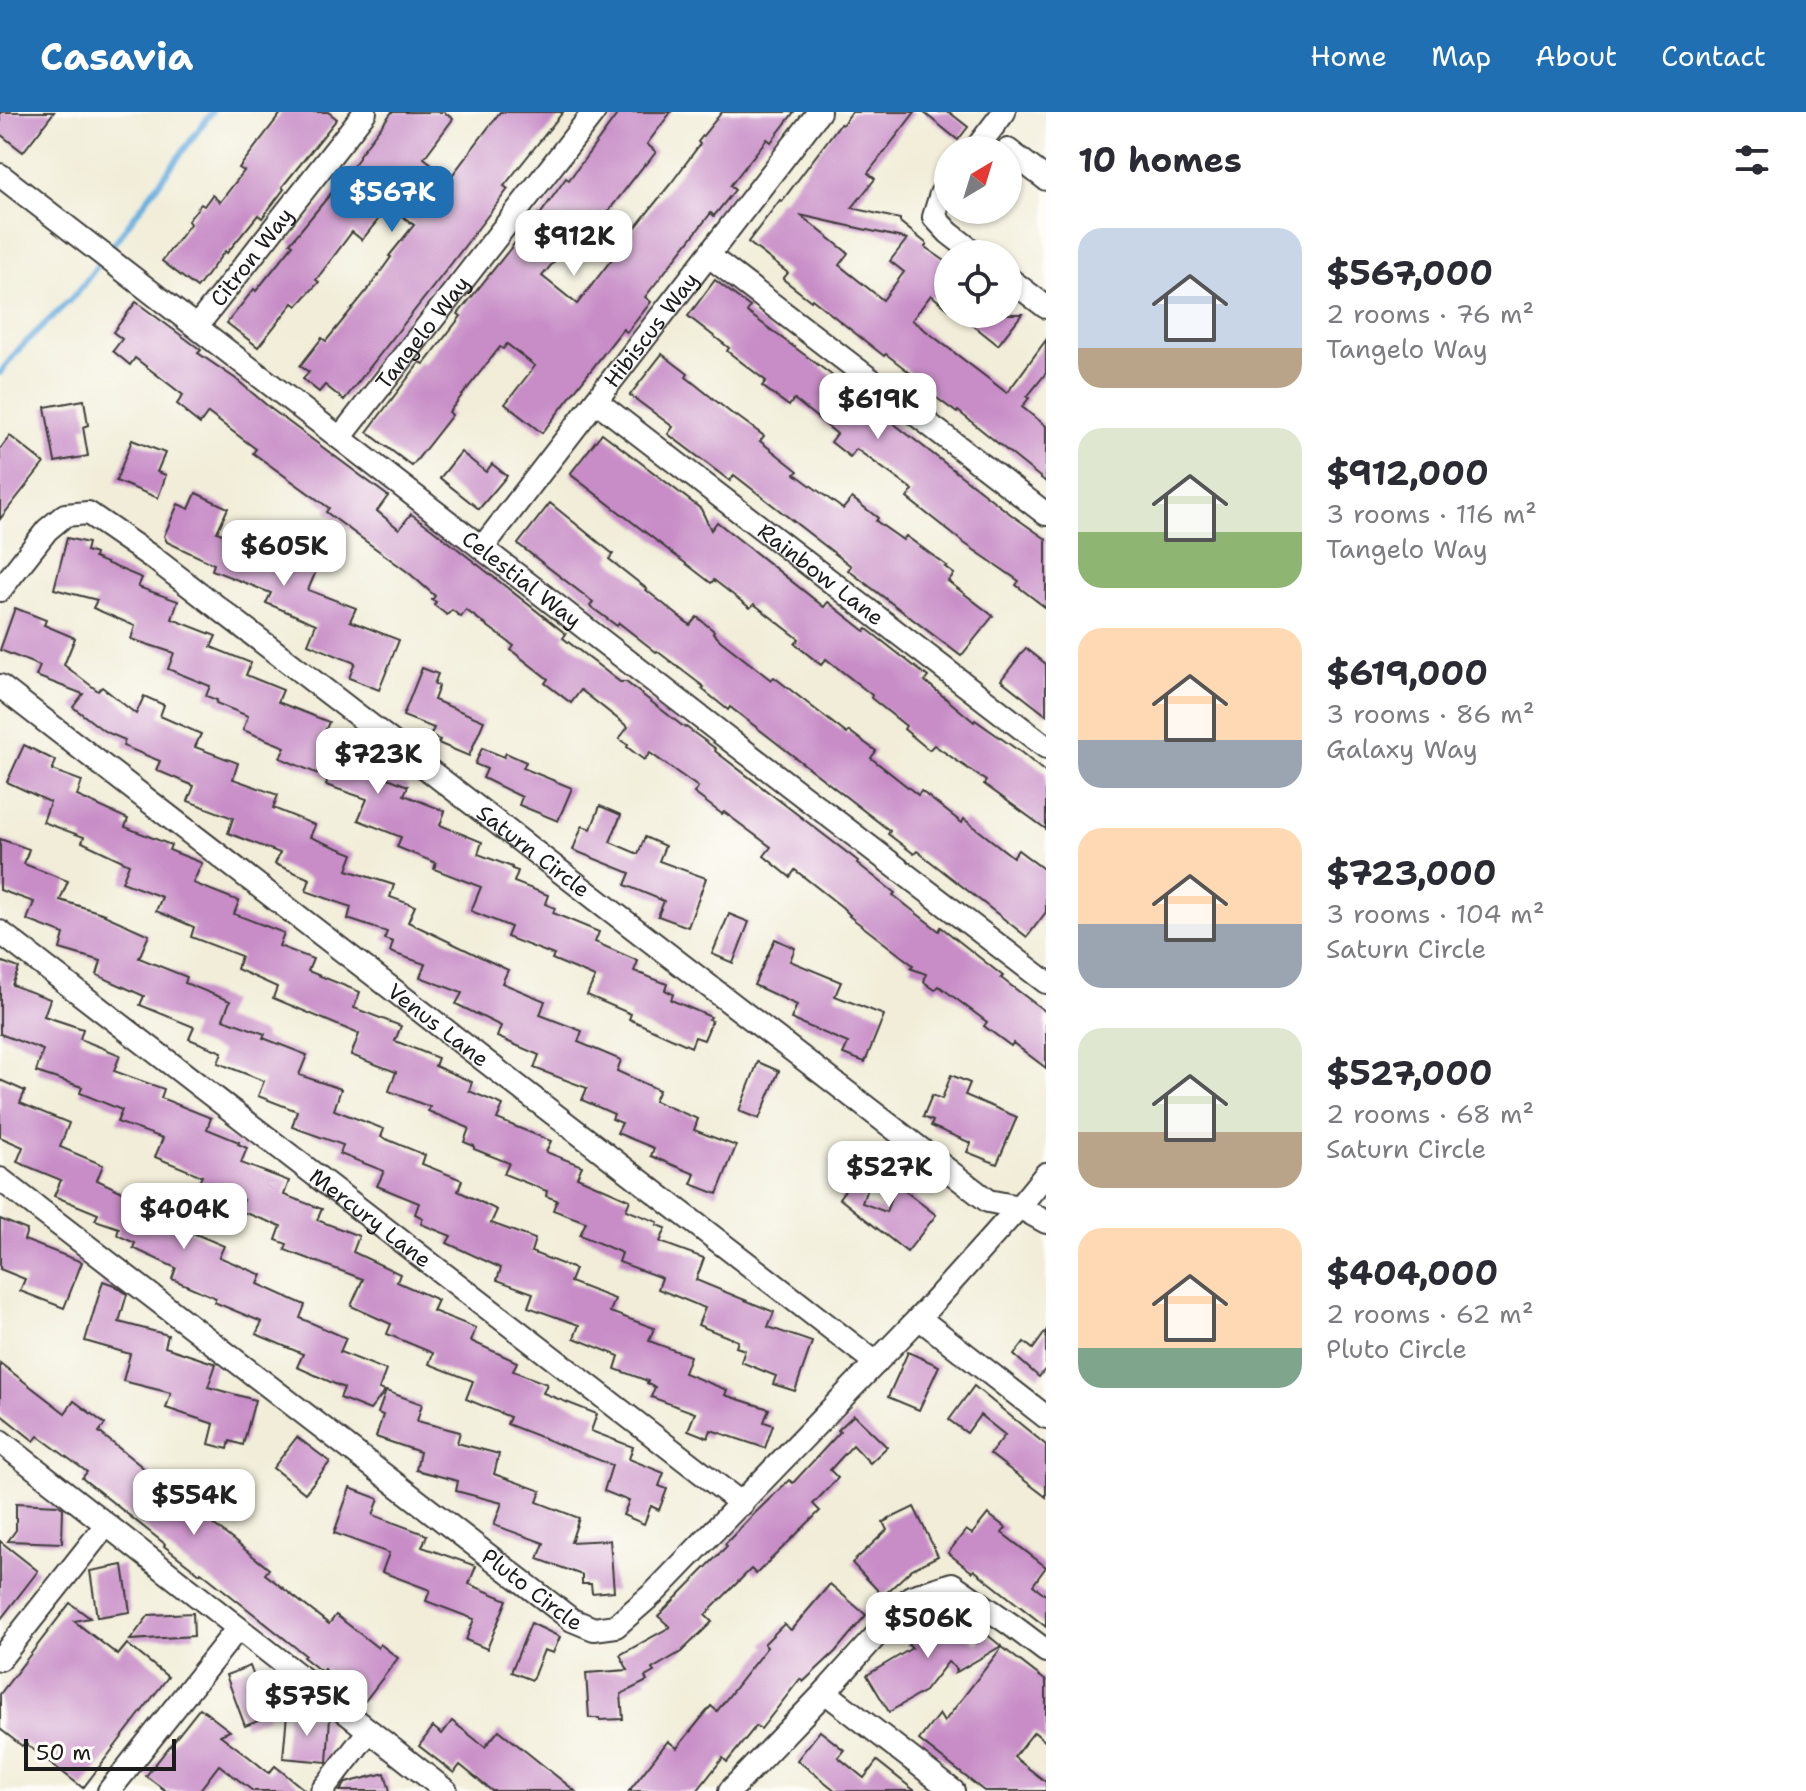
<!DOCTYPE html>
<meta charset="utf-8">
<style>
body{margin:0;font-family:"Shantell Sans",sans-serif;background:#f7f7f7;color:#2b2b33;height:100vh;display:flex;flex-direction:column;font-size:30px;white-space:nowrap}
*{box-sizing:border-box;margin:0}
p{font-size:26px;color:#7c7c81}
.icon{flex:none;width:44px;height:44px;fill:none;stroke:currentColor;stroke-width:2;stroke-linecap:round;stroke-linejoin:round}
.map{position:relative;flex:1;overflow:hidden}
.sheet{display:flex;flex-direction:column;background:#fff;width:760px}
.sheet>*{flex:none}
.needle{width:52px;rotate:38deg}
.buttons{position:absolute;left:934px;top:24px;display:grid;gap:16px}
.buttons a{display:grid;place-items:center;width:88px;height:88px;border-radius:50%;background:#fff;box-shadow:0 2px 6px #0004;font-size:40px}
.scale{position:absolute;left:24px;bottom:20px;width:152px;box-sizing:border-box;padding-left:8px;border:4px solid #1c1c1c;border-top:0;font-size:22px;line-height:28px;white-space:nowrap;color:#1c1c1c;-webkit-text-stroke:6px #fdfcf7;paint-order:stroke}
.price{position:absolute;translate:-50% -68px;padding:0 18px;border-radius:16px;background:#fff;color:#222;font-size:26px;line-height:52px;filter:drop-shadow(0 2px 4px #0008)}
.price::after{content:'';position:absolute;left:50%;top:48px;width:24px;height:18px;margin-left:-12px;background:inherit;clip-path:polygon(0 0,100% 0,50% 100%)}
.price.on{background:#1f6fb2;color:#fff}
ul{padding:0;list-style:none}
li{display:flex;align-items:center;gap:24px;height:200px;padding:0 32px}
li span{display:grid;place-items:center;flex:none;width:224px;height:160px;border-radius:24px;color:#555}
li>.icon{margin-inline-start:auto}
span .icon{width:96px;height:96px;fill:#fffc;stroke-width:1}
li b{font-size:34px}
h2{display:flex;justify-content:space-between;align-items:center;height:96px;padding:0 32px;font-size:34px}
header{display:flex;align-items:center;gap:48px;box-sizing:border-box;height:112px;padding:0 40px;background:#1f6fb2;color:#fff}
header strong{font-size:38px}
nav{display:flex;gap:44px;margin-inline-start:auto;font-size:28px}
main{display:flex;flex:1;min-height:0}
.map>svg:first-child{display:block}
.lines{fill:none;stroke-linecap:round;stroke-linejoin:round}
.stream{stroke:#69aedf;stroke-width:6}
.building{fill:#c88dc7;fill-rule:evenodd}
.street-casing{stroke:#3c3b38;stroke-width:26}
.street{stroke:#fff;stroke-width:22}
.labels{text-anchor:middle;stroke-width:7;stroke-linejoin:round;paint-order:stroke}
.street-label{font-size:22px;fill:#1c1c1c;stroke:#fdfcf7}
</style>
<header>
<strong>Casavia</strong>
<nav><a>Home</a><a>Map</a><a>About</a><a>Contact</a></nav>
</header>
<main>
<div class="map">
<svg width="1046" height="1679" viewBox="0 0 1046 1679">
<rect width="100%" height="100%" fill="#fdfcf7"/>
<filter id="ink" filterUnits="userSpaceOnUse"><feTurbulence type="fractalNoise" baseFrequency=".0125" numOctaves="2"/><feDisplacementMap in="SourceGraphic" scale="16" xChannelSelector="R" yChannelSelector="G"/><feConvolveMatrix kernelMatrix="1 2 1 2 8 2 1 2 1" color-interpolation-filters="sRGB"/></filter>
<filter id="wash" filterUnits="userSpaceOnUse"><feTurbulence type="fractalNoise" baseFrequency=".006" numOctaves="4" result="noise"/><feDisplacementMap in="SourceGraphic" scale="32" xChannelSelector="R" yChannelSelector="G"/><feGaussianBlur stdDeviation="1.8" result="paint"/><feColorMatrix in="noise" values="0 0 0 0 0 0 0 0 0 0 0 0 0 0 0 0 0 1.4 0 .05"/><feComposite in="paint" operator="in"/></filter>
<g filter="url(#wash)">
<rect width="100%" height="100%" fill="#f1edd8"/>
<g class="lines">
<path class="stream" d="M0,261L18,238L77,181L212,0"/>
</g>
<g id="blocks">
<g class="building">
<path d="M0,0H54L23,40L0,22Z"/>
<path d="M282,0H328L337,7L282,75L284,77L262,106L258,103L227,141L225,139L197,176L162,149L190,112L188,109L201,92L204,94L212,83L220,90L244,59L239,56Z"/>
<path d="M392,0H444L453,7L424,46L450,66L500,0H563L504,74L508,77L451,152L344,288L325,273L319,280L303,267L309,260L300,254L322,226L326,229L369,176L391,145L389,144L414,113L389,94L362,128L352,120L316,168L319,170L297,194L293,191L258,235L227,211L254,177L256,179L293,133L290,131L341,69L359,46V43Z"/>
<path d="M619,0H671L647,32L656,40L646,53L645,52L603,106L599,103L586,121L581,117L542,164L577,192L615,143L612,141L633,115L635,116L672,70L700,32L698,30L722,0H794L771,30L767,27L730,74L735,78L714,104L711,101L645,185L651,190L627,220L623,217L542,321L505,292L535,254L507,232L503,237L500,235L449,300L452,303L412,354L367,320L420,250L424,252L461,204L458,202L538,102L539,104L566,66L569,68Z"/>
<path d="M852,0H915L868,61L875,67L852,96L900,107V110L927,132L925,135L948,151V197L931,183L912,208L1007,281L1046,228V261L1027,285L1029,286L1022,295L1046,314V370L958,299L957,301L930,281L932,278L886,242L884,244L812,187L811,189L783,167L788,161L748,130L780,88L782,89L840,12L842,13ZM800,103L907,127L890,149L904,160L883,188L839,153L848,141Z"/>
<path d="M923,0H949L968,15L958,28Z"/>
<path d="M715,168L750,195L747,200L829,261L863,289L865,286L894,309L893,311L1013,404L1046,427V496L1016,473L1019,469L964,431L907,386L913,378L856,337L850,345L831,330L837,322L794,287L789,294L762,274L766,269L727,239L729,236L688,204Z"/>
<path d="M136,190L201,238L198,241L236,267L270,296L388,384L377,399L399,417L411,402L431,416L566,522L563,526L620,570H626L685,616L686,615L716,637L715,639L858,749L857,751L895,781L893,783L939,819L941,815L1003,864L1001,866L1046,900V956L1013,931L1011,934L984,914L987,910L939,874L935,878L924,870L926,862L910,856L913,853L849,804L850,803L842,795L795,758L790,765L764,744L771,735L724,700L722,702L694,681L698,675L650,641L644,648L627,635L628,633L619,627L628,615L581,578L571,591L545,571L548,567L511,538L514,534L466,498L461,505L452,498L447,503L434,493L436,490L432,488L435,484L409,461L326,400L329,396L253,341L256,337L208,301L200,312L185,300L186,299L177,292L183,283L135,246L130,253L113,239L122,227L113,220Z"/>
<path d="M959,202H1022L998,233Z"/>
<path d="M662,242L688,262L686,265L736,305L737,304L764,324L760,329L798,359L795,362L843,397L852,386L878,406L876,409L903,428L906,424L947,454L945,455L954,462L948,469L993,504L961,544L848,458L851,454L734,363L730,369L668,322L673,315L630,283Z"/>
<path d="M84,288L88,313L83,315L88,344L55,350L45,295Z"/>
<path d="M602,321L701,397L711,418L717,410L824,495L828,490L865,519L867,517L928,565L925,569L974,610L975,608L1022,641L1046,661V717L984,672L986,669L934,633L929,638L904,617L906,614L871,586L872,583L826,547L821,553L795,532L799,527L754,492L750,496L714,468L711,471L570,362Z"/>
<path d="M10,324L44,351L0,407V337Z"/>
<path d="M132,328L165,341L157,360L166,363L158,386L116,369Z"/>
<path d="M461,340L486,360L492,352L507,364L479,397L440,366Z"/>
<path d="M196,381L228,396L217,420L285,447L286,443L299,449L304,438L322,445L308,478L356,496L350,509L399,528L379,578L349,566L355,551L308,532L316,512L266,491L271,481L212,458L214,452L167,430L164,424L178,392L189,397Z"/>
<path d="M550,391L613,442L609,447L647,477L646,478L690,513L697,505L714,519L713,521L721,529L771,568L774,565L847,622L849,619L876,639L871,646L918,683L921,679L962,711L964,707L1013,745L1018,738L1046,759V800L1027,825L917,739L914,742L888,722L890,719L769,625L730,595L728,598L702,577L704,575L657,539L656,540L619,511L617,514L590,494L593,490L518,432Z"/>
<path d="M67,426L88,431L86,439L95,442L94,446L142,466L138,475L178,489L172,507L216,524L211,535L251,551L246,563L283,578L278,590L329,610L322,626L368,642L363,656L408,674L404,683L445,699L440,713L482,730L478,742L512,755V757L518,759L514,770L548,783L545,792L555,796L553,801L599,820L595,830L638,849L634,859L667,872L665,878L673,882L671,888L711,905L709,907L712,909L704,928L695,925L691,935L629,907L631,902L587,883L595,865L552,847L554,843L507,825L511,815L471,799L481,775L434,757L436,751L397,735L401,725L358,708L367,687L326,673L328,666L280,646L285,635L243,618L248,604L216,591L217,588L206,584L210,574L168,557L174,541L131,527L135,514L93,496L97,488L54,477Z"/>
<path d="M15,496L46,508L44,513L75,526L64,553L98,579L102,575L136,602L144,584L164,593L160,604L201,622L195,635L238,651L233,667L278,683L273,696L315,713L310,725L353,742L347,758L394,773L390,785L415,794L408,810L508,858L502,871L545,889L540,903L582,919L578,930L621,948L617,959L659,978L654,989L698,1007L694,1018L736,1034L717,1082L691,1072L695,1062L651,1044L654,1036L617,1021L622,1011L612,1007L614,1002L582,988L587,976L534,956L539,943L497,925L501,914L456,892L462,881L420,865L425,852L390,840L393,830L384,827L387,820L348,807L351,795L306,779L310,767L275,752L280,741L228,721L233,706L188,689L194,674L156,658L160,649L123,634L125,628L104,619L73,595L83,582L36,564L40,554L0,538Z"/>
<path d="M1026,536L1046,552V603L1001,568Z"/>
<path d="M422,556L438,562L434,572L439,574L434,588L484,609L469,644L438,631L440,628L430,624L434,616L403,604Z"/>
<path d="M24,633L56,649L52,658L82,669L77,684L128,707L125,715L171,733L169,738L202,751L193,771L239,789L234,802L284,821L279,834L313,847L308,859L360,880L354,896L401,914L395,929L438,946L435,954L472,970L469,979L503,993L497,1007L551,1029L546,1040L582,1054L577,1065L630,1088L626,1098L658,1110L657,1113L666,1116L660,1130L704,1146L696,1168L774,1200L768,1215L812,1230L795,1279L773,1272L776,1264L741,1250L745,1238L736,1235L738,1229L698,1213L705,1196L658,1177L662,1166L619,1150L622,1141L580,1123L586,1110L553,1098L557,1088L546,1084L547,1079L504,1062L509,1051L474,1037V1034L464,1030L469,1016L428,999L430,995L389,979L396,960L351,943L359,922L273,886L277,875L237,857L241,844L191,825L194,815L156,799L162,785L122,770L129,752L82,730L84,725L43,710L50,690L7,670Z"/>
<path d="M482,636L504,645L506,641L526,650L523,656L572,676L558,709L519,693L522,685L483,666L487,657L475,652Z"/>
<path d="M600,694L621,703L610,730L638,742L645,725L665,734L659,749L706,766L688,815L658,804L664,789L625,773L630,761L573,738L582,714L591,717Z"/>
<path d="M0,727L29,737L24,752L68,769L60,788L105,802L104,803L149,823L139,846L187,865L185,871L230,889L223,907L265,922L263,926L307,943L299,963L341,977L334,998L384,1017L381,1025L425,1043L422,1052L462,1068L458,1079L497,1098L491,1111L535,1127L531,1140L575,1157L570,1170L615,1187L610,1200L654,1216L649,1229L690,1244L684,1261L727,1278L725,1283L769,1297L764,1310L773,1313L765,1336L711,1318L708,1326L688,1318L695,1301L651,1285L655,1275L647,1271L648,1269L615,1257L619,1244L574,1226L579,1213L528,1195L533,1181L497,1168L501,1156L447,1131L451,1124L421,1112L423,1106L415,1102L419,1091L377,1074L384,1059L340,1042L343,1033L292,1015L297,999L258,984L264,969L218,951L222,940L189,927L194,915L140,893L144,884L97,863L101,849L60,837L64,822L27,808L34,790L0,778Z"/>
<path d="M729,802L749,810L733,851L712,842Z"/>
<path d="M775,827L795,836L790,849L841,870L835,884L884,903L865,950L843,942L848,931L791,907L797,893L754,873Z"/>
<path d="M0,849L19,856L12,873L50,887L44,904L83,917L80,927L120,943L114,959L164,977L161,986L211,1006L207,1017L239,1030L238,1032L247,1036L241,1051L289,1069L284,1083L322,1097L317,1108L359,1124L353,1140L400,1162L397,1170L438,1188L433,1199L476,1216L471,1229L517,1250L513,1259L547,1272L543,1281L597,1302L591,1319L633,1335L629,1347L664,1361L659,1374L667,1377L659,1398L651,1394L644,1412L623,1403L629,1389L604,1379L612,1353L507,1312L510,1305L466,1287L473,1269L429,1252L433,1241L387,1222L391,1212L351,1194L363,1167L285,1138L287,1132L276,1128L281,1114L240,1099L244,1088L199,1070L202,1064L155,1045L163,1026L117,1010L122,998L80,981L82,975L36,960L43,938L0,922Z"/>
<path d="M758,950L779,959L759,1007L739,999Z"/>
<path d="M951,963L970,971L965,983L1017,1005L997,1052L967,1040L971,1031L931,1014L933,1009L923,1005L932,983L942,987Z"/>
<path d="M0,968L25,979L20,991L69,1011L60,1035L103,1053L97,1068L182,1108L179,1115L224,1134L219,1145L262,1163L258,1172L305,1193L300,1206L346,1226L340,1240L386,1258L379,1277L385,1279L370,1298L340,1286L344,1276L297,1255L303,1242L256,1222L262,1210L214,1190L216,1186L172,1167L176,1156L133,1136L135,1131L117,1123L119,1116L95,1108L98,1102L54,1084L61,1068L17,1050L23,1035L0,1025Z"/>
<path d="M878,1036L880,1038L862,1091L886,1100L896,1072L936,1103L907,1140L839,1086Z"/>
<path d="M0,1107L27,1118L24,1128L82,1150L64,1196L20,1179L25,1167L0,1157Z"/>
<path d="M103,1169L114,1173L127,1182L119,1210L168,1223L165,1235L216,1252L208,1275L255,1288L243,1333L230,1329L228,1337L209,1332L214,1312L166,1296L171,1281L123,1269L130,1242L85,1229Z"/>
<path d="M1046,1219V1256L1039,1265L1014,1243L1024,1230L1033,1237Z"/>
<path d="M908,1240L939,1254L919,1298L888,1285Z"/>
<path d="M0,1251L65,1301L74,1289L105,1312L99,1320L269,1457L265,1462L329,1512L336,1503L378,1536L380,1532L398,1546L365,1589L324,1557L322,1560L303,1545L305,1543L201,1460L200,1462L164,1434L165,1432L82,1366L87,1360L38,1324L34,1329L0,1302Z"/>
<path d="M974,1274L1046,1333V1385L990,1342L1005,1323L980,1303L967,1321L949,1308Z"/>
<path d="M386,1279L422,1292L417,1309L460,1320L457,1331L499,1342L494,1362L541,1379L537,1390L579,1406L571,1430L610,1428L614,1479L592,1481L591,1472H582V1463L538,1447L544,1431L494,1413L502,1391L456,1379L458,1369L416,1358L420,1340L376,1325L383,1303L378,1301Z"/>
<path d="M854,1303L887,1335L870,1351L853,1333L830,1358L838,1366L813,1392L820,1399L756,1462L751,1457L705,1503L712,1510L681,1540L652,1557L654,1560L645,1565L647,1569L621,1582L623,1607L600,1608L599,1606H589L586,1561L628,1558L620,1543L670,1515L658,1504L727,1434L725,1432L754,1402L789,1368L793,1371L840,1320L838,1318Z"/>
<path d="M297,1325L330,1350L305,1381L273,1356Z"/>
<path d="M350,1376L379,1387L373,1403L427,1423L422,1435L476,1454L469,1472L507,1488L487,1537L466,1528L474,1507L426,1489L430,1478L382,1460L389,1441L334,1421Z"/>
<path d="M16,1391L58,1393L63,1396L62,1431L8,1429L16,1418Z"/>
<path d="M914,1395L938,1444L912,1457L883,1484L852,1451L887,1418L883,1410Z"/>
<path d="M988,1402L1006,1416L1002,1421L1046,1455L1033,1473L1046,1483V1515L974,1458L972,1460L948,1441L966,1418L972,1422Z"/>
<path d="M0,1429L38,1459L0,1508Z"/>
<path d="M123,1453L130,1500L97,1505L90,1459Z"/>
<path d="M830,1472L866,1503L835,1540L803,1570L800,1567L761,1617L756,1614L727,1650L723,1646L697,1679H629L668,1629L677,1636L711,1594L717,1599L767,1535L764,1532L784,1512L791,1518Z"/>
<path d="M70,1491L90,1506L74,1509L118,1543L127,1532L168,1565L83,1676L25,1631L22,1634L0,1617V1582Z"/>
<path d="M933,1495L977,1531L985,1521L1001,1534L955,1561L957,1557L948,1550L925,1579L889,1600L867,1563L912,1536L908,1533L918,1522L915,1518Z"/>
<path d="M193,1501L194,1524L130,1528L149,1503Z"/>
<path d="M531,1511L560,1525L553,1541L544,1538L532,1568L511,1560Z"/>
<path d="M1002,1535L1046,1569V1630L1034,1620L1014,1645L1046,1670V1679H984L919,1628L939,1602L944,1610Z"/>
<path d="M250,1554L269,1605L245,1614L226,1563Z"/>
<path d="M200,1596L230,1619L220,1623L249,1645L269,1661L275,1654L306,1679H253L219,1653L199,1679H166L146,1664Z"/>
<path d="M287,1602L330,1606L327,1650L283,1646Z"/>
<path d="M452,1609L485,1635L499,1618L575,1679H492L460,1653L454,1661L419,1634L433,1615L442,1622Z"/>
<path d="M820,1619L844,1638L838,1645L864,1666L877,1649L915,1679H836L797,1648Z"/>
<path d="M385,1661L390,1679H340L346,1671Z"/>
</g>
</g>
</g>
<g filter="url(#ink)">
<use href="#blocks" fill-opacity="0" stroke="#3c3b38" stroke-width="2"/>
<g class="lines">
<g class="street-casing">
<g id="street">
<path d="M975,38L1004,0"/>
<path d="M1008,38L1046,67"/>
<path id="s1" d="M0,63L726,625L1046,870"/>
<path d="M948,73L941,82L934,105L949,121L976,142"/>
<path d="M709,144L1046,402"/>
<path d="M1008,166L1046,195"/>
<path id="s2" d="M197,214L365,0"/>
<path id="s3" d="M596,289L1046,635"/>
<path id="s4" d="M340,326L594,0"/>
<path id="s5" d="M482,436L819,0"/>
<path id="s6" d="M0,478L47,418L65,403L88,401L156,448L988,1089L1019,1095L1046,1110"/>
<path id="s7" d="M0,574L876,1251"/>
<path id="s8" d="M0,820L742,1392"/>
<path id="s9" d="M0,1067L572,1508L594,1517L616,1514L656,1479L919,1206L1019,1095L1046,1062"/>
<path d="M919,1206L1046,1305"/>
<path d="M0,1329L446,1679"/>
<path d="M0,1547L106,1413"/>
<path d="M825,1580L953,1679"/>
<path d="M109,1679L238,1516"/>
<path d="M322,1679L369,1619"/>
<path d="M730,1679L825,1580L911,1485L952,1472L1010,1512L1046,1539"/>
</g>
</g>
<use href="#street" class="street"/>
</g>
</g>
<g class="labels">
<g class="street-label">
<text dy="8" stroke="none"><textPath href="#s2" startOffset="88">Citron Way</textPath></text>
<text dy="8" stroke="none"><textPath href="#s5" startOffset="276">Hibiscus Way</textPath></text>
<text dy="8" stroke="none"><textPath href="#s4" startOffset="134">Tangelo Way</textPath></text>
<text dy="8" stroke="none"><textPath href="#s3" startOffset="284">Rainbow Lane</textPath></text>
<text dy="8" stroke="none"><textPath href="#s1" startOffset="660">Celestial Way</textPath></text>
<text dy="8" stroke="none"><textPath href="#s6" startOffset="682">Saturn Circle</textPath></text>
<text dy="8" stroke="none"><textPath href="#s7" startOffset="554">Venus Lane</textPath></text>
<text dy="8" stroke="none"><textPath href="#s8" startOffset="468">Mercury Lane</textPath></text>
<text dy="8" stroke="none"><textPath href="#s9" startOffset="672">Pluto Circle</textPath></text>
</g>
</g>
</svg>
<div class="buttons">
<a><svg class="needle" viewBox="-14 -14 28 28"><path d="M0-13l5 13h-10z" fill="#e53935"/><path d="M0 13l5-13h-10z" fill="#7c7c81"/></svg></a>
<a><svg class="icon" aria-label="locate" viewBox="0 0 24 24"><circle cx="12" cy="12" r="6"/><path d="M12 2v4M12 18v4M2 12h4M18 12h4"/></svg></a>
</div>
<div class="scale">50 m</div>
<b class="price on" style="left:392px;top:122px">$567K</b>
<b class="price" style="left:574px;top:166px">$912K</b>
<b class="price" style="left:878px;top:329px">$619K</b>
<b class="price" style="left:284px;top:476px">$605K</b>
<b class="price" style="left:378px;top:684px">$723K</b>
<b class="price" style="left:889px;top:1097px">$527K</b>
<b class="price" style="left:184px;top:1139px">$404K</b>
<b class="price" style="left:194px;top:1425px">$554K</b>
<b class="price" style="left:928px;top:1548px">$506K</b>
<b class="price" style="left:307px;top:1626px">$575K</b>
</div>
<section class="sheet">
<h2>10 homes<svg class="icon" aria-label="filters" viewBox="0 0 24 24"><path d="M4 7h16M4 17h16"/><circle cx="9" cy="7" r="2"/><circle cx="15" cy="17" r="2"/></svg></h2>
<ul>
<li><span style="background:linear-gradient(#c9d6e8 75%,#b9a48a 0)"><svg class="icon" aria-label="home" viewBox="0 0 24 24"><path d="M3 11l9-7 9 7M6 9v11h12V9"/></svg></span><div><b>$567,000</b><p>2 rooms · 76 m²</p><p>Tangelo Way</p></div></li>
<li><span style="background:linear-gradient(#dfe7d0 65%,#8fb573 0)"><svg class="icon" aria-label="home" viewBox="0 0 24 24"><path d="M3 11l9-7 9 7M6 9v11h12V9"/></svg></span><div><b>$912,000</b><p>3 rooms · 116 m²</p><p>Tangelo Way</p></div></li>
<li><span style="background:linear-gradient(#ffd9b3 70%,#9aa5b1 0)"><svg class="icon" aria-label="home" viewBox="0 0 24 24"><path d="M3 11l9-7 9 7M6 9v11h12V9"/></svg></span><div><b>$619,000</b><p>3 rooms · 86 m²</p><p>Galaxy Way</p></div></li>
<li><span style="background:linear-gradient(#ffd9b3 60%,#9aa5b1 0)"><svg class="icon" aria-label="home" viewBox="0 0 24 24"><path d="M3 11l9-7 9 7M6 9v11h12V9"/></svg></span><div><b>$723,000</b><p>3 rooms · 104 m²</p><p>Saturn Circle</p></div></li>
<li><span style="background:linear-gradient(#dfe7d0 65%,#b9a48a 0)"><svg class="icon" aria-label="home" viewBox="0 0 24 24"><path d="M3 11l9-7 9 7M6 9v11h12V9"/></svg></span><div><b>$527,000</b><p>2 rooms · 68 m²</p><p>Saturn Circle</p></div></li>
<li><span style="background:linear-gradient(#ffd9b3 75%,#7fa58c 0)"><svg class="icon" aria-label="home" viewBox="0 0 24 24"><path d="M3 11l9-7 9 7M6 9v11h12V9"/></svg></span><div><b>$404,000</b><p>2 rooms · 62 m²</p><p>Pluto Circle</p></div></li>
</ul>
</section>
</main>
